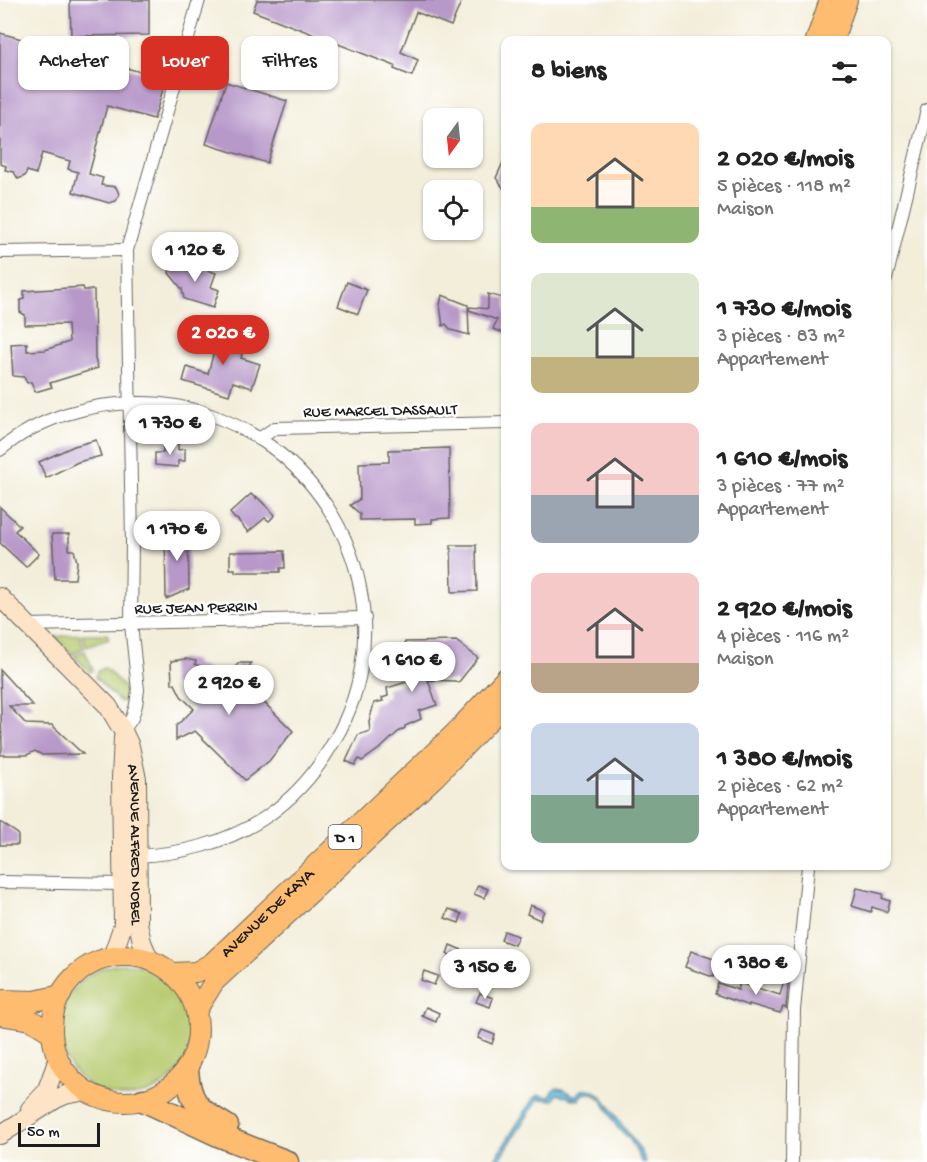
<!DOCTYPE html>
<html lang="fr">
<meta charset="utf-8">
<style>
body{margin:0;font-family:"Gochi Hand",sans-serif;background:#f6f6f6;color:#222;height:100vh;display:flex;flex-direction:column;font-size:22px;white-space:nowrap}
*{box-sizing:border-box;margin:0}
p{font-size:20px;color:#767676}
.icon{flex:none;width:33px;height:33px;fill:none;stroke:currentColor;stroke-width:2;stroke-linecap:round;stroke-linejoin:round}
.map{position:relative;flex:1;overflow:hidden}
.sheet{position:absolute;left:501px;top:36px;width:390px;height:834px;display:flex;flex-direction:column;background:#fff;border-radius:12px;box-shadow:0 2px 4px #0004}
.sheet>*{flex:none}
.hud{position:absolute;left:18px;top:36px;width:393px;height:54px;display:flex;gap:12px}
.needle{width:39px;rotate:195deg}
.buttons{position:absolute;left:423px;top:108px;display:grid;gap:12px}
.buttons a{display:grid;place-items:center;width:60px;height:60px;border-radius:12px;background:#fff;box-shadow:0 2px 4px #0004;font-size:30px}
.scale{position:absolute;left:18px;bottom:15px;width:82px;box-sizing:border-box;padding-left:6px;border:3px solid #1c1c1c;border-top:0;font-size:16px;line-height:21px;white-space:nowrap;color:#1c1c1c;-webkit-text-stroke:4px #fff;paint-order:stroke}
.price{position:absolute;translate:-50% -51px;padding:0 14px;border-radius:21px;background:#fff;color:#222;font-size:20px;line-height:39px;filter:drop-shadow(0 2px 3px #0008)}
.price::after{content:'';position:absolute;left:50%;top:36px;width:18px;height:14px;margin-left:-9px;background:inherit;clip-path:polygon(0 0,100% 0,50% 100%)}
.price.on{background:#d93025;color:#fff}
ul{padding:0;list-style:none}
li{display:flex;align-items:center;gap:18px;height:150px;padding:0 30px}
li span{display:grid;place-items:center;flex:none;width:168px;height:120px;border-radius:12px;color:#555}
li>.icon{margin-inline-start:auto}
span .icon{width:72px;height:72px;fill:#fffc;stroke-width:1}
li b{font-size:26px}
h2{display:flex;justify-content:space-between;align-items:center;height:72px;padding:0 30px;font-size:26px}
.pill{padding:0 21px;border-radius:12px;background:#fff;box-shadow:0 2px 4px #0004;font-size:21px;line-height:54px}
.pill.on{background:#d93025;color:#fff}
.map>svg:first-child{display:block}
.green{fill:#b5c96c;stroke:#687244;stroke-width:1.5}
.water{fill:#60bade;stroke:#3e6b7d;stroke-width:1.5}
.building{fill:#b798c9}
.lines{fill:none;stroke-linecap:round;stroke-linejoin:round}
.street-casing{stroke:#67665e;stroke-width:14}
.secondary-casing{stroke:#67665e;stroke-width:20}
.primary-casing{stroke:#67665e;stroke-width:22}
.highway-casing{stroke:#67665e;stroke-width:25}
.street{stroke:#fff;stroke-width:12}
.secondary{stroke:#fee4c6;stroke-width:18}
.primary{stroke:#fdbc70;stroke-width:20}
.highway{stroke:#fdbc70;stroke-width:22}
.labels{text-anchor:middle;stroke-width:5;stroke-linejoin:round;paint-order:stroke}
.shield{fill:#fff;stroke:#606060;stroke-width:1.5}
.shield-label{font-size:15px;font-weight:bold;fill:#1c1c1c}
.street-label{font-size:16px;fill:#1c1c1c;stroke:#fff}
</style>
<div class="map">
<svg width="927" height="1162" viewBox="0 0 927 1162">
<rect width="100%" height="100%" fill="#fff"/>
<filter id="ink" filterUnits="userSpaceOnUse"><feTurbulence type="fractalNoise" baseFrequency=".0167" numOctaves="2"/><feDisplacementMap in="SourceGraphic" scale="12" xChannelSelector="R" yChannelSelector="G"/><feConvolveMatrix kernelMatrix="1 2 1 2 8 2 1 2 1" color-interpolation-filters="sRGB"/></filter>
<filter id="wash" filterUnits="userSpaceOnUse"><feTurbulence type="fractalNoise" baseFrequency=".008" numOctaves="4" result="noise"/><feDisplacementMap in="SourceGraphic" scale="24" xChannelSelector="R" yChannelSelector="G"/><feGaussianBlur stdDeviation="1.35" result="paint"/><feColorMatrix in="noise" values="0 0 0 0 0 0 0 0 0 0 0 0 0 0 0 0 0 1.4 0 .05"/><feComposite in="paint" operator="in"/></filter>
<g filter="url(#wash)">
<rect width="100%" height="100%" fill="#f3eeda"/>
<g class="green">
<path d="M79,634L84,648L72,654L55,637Z"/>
<path d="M82,634H107L109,638L87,647Z"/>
<path d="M85,651L93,670L90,672L74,656Z"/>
<path d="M105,668L128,691L130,697L126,702L119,701L95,677L98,671Z"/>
<circle cx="126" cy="1030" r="66"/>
</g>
<path class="water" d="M556,1088L563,1089L575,1096C594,1074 611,1109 620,1122C630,1137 639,1144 646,1162H642L629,1138L617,1127L603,1101L593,1093H586L580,1096L579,1100C569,1099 565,1095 557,1094L554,1100L538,1099L498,1162H493L533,1099L539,1095L550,1097L552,1091Z"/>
<g id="blocks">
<g class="building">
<path d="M70,0H149V35L71,36Z"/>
<path d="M257,0H462L451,26L416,12L401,52L418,60L412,76L394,69L395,66L253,11Z"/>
<path d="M0,33L166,79L154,119L107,106L89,174L103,178L101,185L116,187L119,194L116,201L109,203L73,192L78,172L68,169L70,161L42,153L36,174L27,171L25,176L18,179L14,172L5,170L6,166L0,164Z"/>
<path d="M226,82L287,101L267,163L206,144Z"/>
<path d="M506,156V192L496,178Z"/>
<path d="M173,260L216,273L211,287L219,290L213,308L184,299L182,289L169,273Z"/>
<path d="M347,282L367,290L358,314L338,306Z"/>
<path d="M83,287L84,290H94L95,359L98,368L50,383L52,387L35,392L31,382L27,383L24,377L13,376L11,344L27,343V351L45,350L69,342L68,324L25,325V315L20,312V301L24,298V291Z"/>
<path d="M488,294L506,299V334L493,329L497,320L469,310L470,307L488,309Z"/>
<path d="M442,295L468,305L469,335L451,330L446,324L443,326L440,305Z"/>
<path d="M202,332L244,345L241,358L260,364L252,388L233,382L229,395L183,381L187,367L208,374L214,351L198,346Z"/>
<path d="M96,440L101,456L78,462L46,478L39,462L74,446Z"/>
<path d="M163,443H178V450L185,449V461H178V467L155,465V453H163Z"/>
<path d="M449,448L450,518L432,519V523L415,524V519L360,520V514L350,505L360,499L359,463L389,462V450Z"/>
<path d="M251,494L256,499L257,497L275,515L269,521L265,518L248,532L237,519H235L230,513Z"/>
<path d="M0,507L20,526L15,531L39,554L26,567L0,543Z"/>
<path d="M165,530H188L189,589L166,599Z"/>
<path d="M52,534H69V550H74L77,562L75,579H55Z"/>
<path d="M451,545H476L477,591L452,592Z"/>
<path d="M284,551L285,568H280V572H235V569H230V552Z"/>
<path d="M456,641L478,658L458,683L455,681L428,680L437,705L419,711L421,719L405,726V728L398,732L382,747L362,761L359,759L355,765L346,761L358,735L370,731L369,722L374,703L383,701L382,698L388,696L387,688L410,681L409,664H406L405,642Z"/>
<path d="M186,659L196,661L195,664L207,669L220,682L239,663H251L243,682L293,731L269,761L245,780L195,731L176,740V726L194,709L181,696L175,684H172L171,661Z"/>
<path d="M0,670L33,706H9L26,724L52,725L83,754L42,755L35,751L27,755H0L2,749Z"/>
<path d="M0,822L18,834V845H0Z"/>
<path d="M478,885L488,889L484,898L474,894Z"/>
<path d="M857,888L883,894L882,898L890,901L887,912L872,907L871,912L852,906Z"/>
<path d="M530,905L544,911L540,920L527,914Z"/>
<path d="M449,909L462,914L459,923L445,918Z"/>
<path d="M504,931L518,936L514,945L501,940Z"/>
<path d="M450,945L464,951L460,959L447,954Z"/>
<path d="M691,951L719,961L713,977L685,967Z"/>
<path d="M770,954L791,956L790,968L768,965Z"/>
<path d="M506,967L520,973L516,982L502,976Z"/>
<path d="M424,971L438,976L434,985L421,980Z"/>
<path d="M786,974L789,975L786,1008L783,1007L780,1013L749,1004V1006L715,994L718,983L738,990L740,983L780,995Z"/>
<path d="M480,993L493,998L490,1007L476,1002Z"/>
<path d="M426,1007L439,1013L436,1022L422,1016Z"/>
<path d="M482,1030L495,1035L492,1044L478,1038Z"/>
</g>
</g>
</g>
<g filter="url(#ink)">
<use href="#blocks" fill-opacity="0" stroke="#67665e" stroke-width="1.5"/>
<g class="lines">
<g class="street-casing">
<g id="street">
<path d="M0,252L127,250"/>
<path d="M886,279L927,110"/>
<path d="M259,439L275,428L506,423"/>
<path d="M0,450C39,417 93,402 143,403C188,403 234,420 270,446C365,516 394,647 330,748C314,775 292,799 266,817C227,843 179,855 133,856"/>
<path d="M27,625L365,618"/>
<path d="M123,731L132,718L136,705L138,690L131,624L132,542L127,250L199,0"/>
<path d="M0,882L122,884"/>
<path d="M792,1162L794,1010L808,866"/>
</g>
</g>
<g class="secondary-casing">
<g id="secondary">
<path id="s1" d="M0,597L108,706L123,731L130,746L137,779L138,923L142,942L150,961"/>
<path d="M112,957L123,925L121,778L123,738"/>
<path d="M30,1109L46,1092L58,1059"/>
<path d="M0,1135L56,1099L65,1095L86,1091"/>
</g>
</g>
<g class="primary-casing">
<g id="primary">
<path d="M816,40L830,0"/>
<path d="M833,40L847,0"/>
<circle cx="125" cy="1029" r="73"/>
<path id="s2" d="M172,973L196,972L212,963L455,733L506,678"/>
<path d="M0,1000L35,1001L61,995"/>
<path d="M196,1011L214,982L435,777L506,703"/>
<path d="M0,1015L31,1020L52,1033"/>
</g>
</g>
<g class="highway-casing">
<g id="highway">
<path d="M187,1069C189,1103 199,1110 227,1126"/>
<path d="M143,1100L218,1135L287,1162"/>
</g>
</g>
<use href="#street" class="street"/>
<use href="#secondary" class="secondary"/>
<use href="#primary" class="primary"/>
<use href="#highway" class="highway"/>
</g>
</g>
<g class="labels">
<rect class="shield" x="328.5" y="825" width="33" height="24" rx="4.5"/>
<g class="shield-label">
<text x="345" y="842">D 1</text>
</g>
<g class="street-label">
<text transform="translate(380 409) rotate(-1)" y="6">RUE MARCEL DASSAULT</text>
<text transform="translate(196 606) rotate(-1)" y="6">RUE JEAN PERRIN</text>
<text dy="6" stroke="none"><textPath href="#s1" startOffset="298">AVENUE ALFRED NOBEL</textPath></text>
<text dy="6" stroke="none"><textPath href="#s2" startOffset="117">AVENUE DE KAYA</textPath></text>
</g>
</g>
</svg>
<div class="buttons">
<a><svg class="needle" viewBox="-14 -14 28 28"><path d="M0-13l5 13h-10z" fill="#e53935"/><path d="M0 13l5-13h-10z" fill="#767676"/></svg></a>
<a><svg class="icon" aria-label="locate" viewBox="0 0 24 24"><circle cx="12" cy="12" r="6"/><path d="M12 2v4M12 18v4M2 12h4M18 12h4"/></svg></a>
</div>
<div class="scale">50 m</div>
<b class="price" style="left:195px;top:283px">1 120 €</b>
<b class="price on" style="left:223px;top:366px">2 020 €</b>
<b class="price" style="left:170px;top:456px">1 730 €</b>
<b class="price" style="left:177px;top:562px">1 170 €</b>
<b class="price" style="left:412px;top:693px">1 610 €</b>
<b class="price" style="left:229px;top:716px">2 920 €</b>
<b class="price" style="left:756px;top:996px">1 380 €</b>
<b class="price" style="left:485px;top:1000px">3 150 €</b>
<div class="hud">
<a class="pill">Acheter</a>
<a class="pill on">Louer</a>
<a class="pill">Filtres</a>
</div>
<section class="sheet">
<h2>8 biens<svg class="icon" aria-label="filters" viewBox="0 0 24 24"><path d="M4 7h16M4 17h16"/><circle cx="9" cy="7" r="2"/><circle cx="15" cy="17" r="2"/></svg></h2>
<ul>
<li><span style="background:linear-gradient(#ffd9b3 70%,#8fb573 0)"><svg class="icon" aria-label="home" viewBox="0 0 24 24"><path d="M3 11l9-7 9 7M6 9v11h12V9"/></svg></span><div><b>2 020 €/mois</b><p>5 pièces · 118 m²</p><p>Maison</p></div></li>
<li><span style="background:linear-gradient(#dfe7d0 70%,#c2b280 0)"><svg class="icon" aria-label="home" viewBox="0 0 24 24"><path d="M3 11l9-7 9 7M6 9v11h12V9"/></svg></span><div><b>1 730 €/mois</b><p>3 pièces · 83 m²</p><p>Appartement</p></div></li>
<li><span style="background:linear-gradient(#f6c9c9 60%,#9aa5b1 0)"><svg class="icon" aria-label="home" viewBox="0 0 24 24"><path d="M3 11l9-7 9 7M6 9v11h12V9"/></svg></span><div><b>1 610 €/mois</b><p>3 pièces · 77 m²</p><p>Appartement</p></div></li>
<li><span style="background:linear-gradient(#f6c9c9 75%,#b9a48a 0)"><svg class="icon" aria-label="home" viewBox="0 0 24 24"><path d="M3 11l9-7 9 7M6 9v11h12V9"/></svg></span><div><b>2 920 €/mois</b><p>4 pièces · 116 m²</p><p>Maison</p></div></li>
<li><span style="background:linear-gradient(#c9d6e8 60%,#7fa58c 0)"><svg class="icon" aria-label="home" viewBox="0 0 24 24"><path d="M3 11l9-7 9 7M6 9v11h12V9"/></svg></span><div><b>1 380 €/mois</b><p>2 pièces · 62 m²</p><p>Appartement</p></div></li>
</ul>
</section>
</div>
